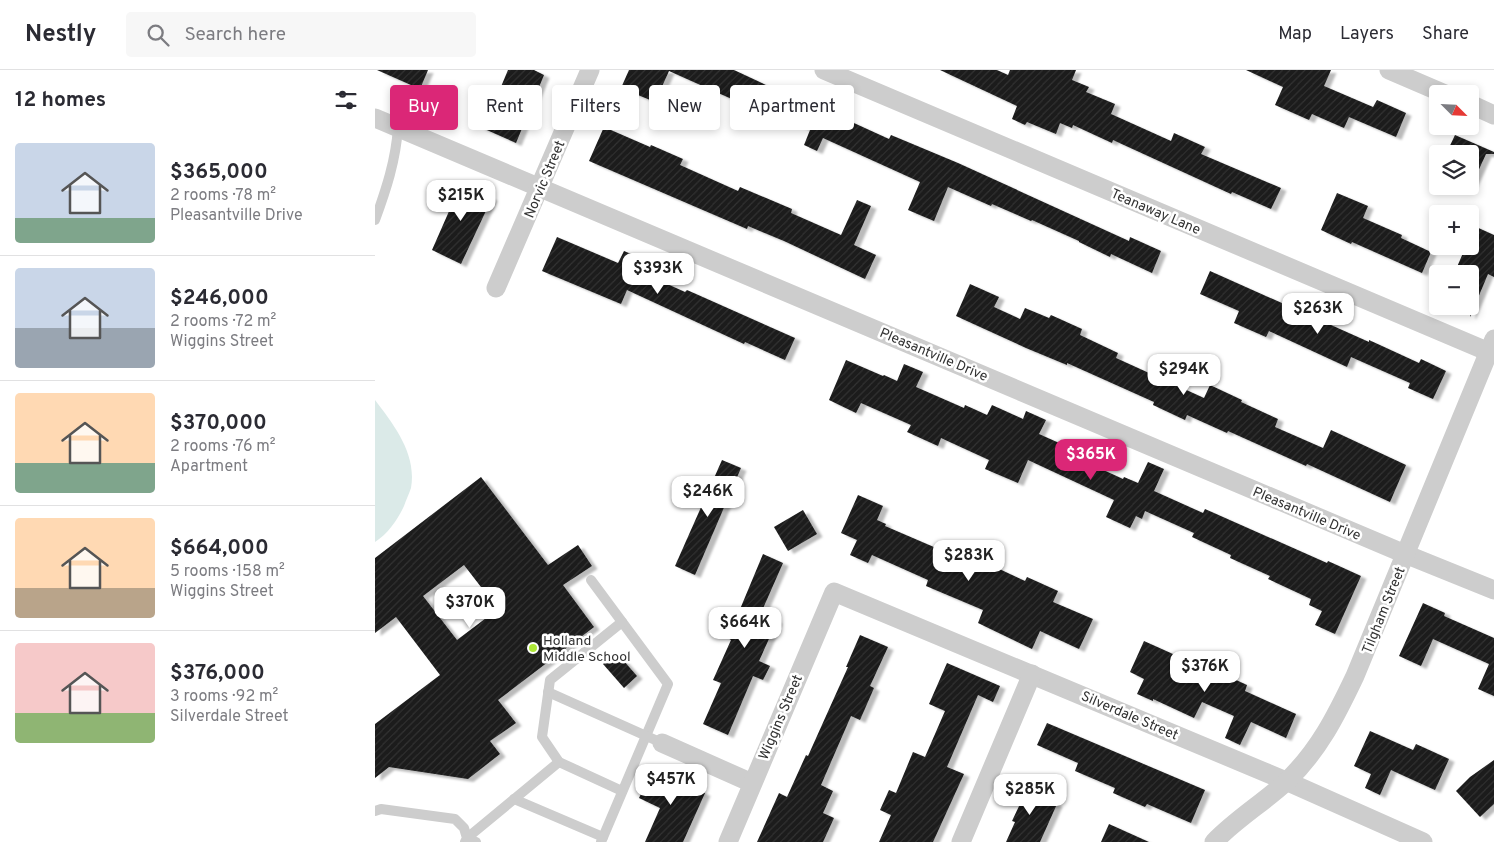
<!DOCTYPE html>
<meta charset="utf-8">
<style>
body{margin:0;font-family:Overpass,sans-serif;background:#f7f7f7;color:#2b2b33;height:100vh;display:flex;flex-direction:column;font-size:19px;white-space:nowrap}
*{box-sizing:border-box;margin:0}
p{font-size:16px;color:#7c7c81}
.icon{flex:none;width:28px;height:28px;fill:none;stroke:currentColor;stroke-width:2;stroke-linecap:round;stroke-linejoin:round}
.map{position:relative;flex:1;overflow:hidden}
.side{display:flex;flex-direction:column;background:#fff;width:375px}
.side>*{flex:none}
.banner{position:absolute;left:15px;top:15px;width:475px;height:45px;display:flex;gap:10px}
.needle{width:32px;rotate:114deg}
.controls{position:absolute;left:1054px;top:15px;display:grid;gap:10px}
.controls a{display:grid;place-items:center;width:50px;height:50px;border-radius:5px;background:#fff;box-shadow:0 2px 8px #0003;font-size:25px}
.price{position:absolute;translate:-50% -42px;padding:0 11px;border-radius:10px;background:#fff;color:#222;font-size:16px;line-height:32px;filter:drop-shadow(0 1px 2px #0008)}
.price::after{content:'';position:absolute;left:50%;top:30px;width:15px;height:11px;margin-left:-8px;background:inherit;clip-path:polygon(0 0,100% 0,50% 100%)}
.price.current{background:#db2777;color:#fff}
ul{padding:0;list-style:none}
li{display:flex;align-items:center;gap:15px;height:125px;padding:0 15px}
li+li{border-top:1px solid #e1e1e2}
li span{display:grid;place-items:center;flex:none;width:140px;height:100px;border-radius:5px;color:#555}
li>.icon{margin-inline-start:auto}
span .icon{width:60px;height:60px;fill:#fffc;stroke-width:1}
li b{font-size:21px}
h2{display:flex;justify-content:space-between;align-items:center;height:60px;padding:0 15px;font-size:21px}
.chip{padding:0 18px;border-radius:5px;background:#fff;box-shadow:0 2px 8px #0003;font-size:18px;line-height:45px}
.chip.current{background:#db2777;color:#fff}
header{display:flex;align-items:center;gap:30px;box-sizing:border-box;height:70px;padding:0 25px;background:#fff;border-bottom:1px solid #e1e1e2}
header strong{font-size:24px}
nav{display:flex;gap:28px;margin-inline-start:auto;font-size:18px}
.search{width:350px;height:45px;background:#f7f7f7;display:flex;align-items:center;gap:12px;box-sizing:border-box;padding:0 18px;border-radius:5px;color:#7c7c81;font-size:19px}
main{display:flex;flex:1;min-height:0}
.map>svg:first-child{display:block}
.garden{fill:#dbeae8}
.building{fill:url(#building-hatch);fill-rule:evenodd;filter:url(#shadow)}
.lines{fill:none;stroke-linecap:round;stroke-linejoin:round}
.service{stroke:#cdcdcd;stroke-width:10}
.minor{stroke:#cdcdcd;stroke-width:19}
.poi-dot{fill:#ade737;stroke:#fff;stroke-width:2}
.labels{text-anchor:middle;stroke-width:5;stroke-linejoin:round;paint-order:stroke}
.street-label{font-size:14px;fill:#333;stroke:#fff}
.poi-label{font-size:14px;fill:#333;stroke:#fff;text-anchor:start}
</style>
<header>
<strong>Nestly</strong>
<div class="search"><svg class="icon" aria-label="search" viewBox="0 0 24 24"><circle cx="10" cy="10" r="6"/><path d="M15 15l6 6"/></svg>Search here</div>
<nav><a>Map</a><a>Layers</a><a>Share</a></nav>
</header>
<main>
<section class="side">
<h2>12 homes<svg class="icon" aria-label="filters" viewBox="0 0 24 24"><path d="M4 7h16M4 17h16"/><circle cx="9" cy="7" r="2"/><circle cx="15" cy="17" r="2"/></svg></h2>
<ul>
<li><span style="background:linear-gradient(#c9d6e8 75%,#7fa58c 0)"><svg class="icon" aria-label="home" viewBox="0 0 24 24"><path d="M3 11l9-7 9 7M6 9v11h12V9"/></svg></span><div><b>$365,000</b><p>2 rooms · 78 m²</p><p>Pleasantville Drive</p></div></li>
<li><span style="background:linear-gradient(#c9d6e8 60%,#9aa5b1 0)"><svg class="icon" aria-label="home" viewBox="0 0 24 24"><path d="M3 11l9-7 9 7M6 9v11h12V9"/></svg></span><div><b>$246,000</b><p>2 rooms · 72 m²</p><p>Wiggins Street</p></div></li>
<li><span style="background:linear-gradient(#ffd9b3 70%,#7fa58c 0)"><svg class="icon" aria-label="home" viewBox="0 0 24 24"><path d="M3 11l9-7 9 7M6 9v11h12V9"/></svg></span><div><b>$370,000</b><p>2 rooms · 76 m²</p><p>Apartment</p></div></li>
<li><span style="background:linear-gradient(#ffd9b3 70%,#b9a48a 0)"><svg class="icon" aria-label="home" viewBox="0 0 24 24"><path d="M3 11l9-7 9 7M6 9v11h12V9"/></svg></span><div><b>$664,000</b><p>5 rooms · 158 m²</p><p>Wiggins Street</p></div></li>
<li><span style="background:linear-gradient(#f6c9c9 70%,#8fb573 0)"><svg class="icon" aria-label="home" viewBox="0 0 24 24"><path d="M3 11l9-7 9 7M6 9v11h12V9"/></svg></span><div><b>$376,000</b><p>3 rooms · 92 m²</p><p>Silverdale Street</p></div></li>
</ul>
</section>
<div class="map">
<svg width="1119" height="772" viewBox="0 0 1119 772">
<defs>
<pattern id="building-hatch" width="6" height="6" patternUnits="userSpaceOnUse" patternTransform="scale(1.25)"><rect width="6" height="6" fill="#1a1a1a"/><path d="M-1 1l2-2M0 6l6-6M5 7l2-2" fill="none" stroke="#333"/></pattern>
<filter id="shadow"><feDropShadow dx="5.5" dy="3" stdDeviation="1" flood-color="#0004"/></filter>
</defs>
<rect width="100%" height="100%" fill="#fff"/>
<path class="garden" d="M0,330C19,355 42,384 36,418C34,424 31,430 29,436C23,449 13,464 0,472Z"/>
<g class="building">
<path d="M2,0H53L45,19Z"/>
<path d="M133,0H159L169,5L141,73L105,57L117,30L120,31Z"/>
<path d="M254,0H359L434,35L435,33L514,69L516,65L583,93L754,171L755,167L786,181L777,203L736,184L735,187L704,172V171L657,150L656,151L617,134L616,136L573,117L559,151L533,140L545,112L448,68L442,81L429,75L435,60L377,34L371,47L355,40L359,30L294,1L280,32L246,18Z"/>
<path d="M565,0H622L633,5L635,0H701L697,10L714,17L711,22L740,34L736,44L796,71L799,63L830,77L826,84L906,118L896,139L857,122L856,124L738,70L737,73L698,55L697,58L685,53L681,64L652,52L650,55L637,49L642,36Z"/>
<path d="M871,0H956L949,16L998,37L1002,30L1031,43L1021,67L974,47L969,58L937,44L934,50L900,35L908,17Z"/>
<path d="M229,57L275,77L276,75L308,89L305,95L363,121L365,117L417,139L416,143L466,165L482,130L496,136L479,175L501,185L490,209L409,171L373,156L372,159L214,91Z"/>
<path d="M1080,65L1119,82V84H1111L1095,119V84H1071Z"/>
<path d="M80,112L117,128L86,194L57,180L75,139L69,137Z"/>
<path d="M962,123L993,136L988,148L1027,165L1026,168L1056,182L1047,203L977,172L976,174L946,160Z"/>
<path d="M1099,156L1119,165V207L1113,204L1095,247V204H1079L1091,176H1095V166Z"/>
<path d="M182,167L243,193L249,181L266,188L261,200L310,222L312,220L420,268L410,290L370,272L369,274L252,220L246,234L167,201Z"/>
<path d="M835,201L994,272V270L1044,293L1046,289L1071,301L1058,329L1033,318L1035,313L976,287L972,297L894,261L891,267L859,253L864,241L825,224Z"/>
<path d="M595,214L624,227L619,237L645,249L650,238L674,248L676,245L707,259L705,265L743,283L741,288L829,328L835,315L867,330L866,332L903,349L900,357L948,378L956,360L1031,395L1015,432L932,394L931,396L853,361L852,363L812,345L810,350L778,335L779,332L692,293V295L651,278L581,246Z"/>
<path d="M471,290L508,306L509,305L522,311L529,294L548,302L541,317L589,338L590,335L612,345L617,335L648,349L651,341L671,350L664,364L702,381L700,387L748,409L749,407L763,413L773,392L789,399L779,421L828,443L830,439L952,493L953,491L986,506L960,564L940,555L947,541L934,535L936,529L893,509L895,506L855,488L856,485L817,467L819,463L770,441L767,449L761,446L755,458L731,447L739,430L653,390L643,413L610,399L614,390L566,368L563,376L532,362L536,355L486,333L481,343L454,330Z"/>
<path d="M347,390L366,398L320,505L300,496Z"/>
<path d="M106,407L173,495L203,475L217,496L188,515L219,557L123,630L141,653L115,671L125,684L93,709L14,697L0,708V654L65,605L21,547L0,563V488ZM89,495L123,539L82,570L48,526Z"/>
<path d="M483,425L508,436L502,450L511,454L510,456L603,496L605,490L650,511L652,507L683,521L678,532L718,549L704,579L665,561L657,579L603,553L608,540L551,516L553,510L497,485L493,493L475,485L482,470L466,463Z"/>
<path d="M428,440L442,464L413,481L399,457Z"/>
<path d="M388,484L408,493L386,543L402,551L384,591L395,596L388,610L378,606L353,665L328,654L346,613L338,610L356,570L353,568Z"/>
<path d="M1048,533L1070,543L1069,546L1119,568V626L1103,619L1114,594L1058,569L1046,596L1024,586Z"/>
<path d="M485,565L513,577L495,616L499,618L485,650L476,646L446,715L458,721L448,743L459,748L448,772H382L404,723L412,727L431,685L433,686L473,597H471Z"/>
<path d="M769,571L849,607L850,605L872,615L870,621L921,644L911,668L876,652L865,675L850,668L859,646L827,632L819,648L778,629V631L762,624L769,609L755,602Z"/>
<path d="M241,582L262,606L249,618L228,594Z"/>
<path d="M572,593L625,616L618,632L603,625L572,697L589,704L558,772H504L516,745L505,740L514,720L521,723L538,682L550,687L570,641L554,634Z"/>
<path d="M672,653L830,720L816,753L772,734L770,737L738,723L740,718L700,701L703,693L662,675Z"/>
<path d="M995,661L1038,680L1041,674L1074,689L1060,720L1016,700L1005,725L990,718L996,704L979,696Z"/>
<path d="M1119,690V734L1105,747L1081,721L1095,707Z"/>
<path d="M280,695L293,701L291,705L330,723L308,772H270L285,738L264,728Z"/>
<path d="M639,715L682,734L665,772H631L640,752L637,751L645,734L632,729Z"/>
<path d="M734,754L774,772H726Z"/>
</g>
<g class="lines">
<g class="service">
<path d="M0,150C11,120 21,90 23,57"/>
<path d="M216,510L293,614L226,772"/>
<path d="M247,552L175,610L167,667L184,692L247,721"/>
<path d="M173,622L287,673"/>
<path d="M139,729L228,767"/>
<path d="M0,741L6,739L80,749L89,758L92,768L90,772"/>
<path d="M101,772L92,768L184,692"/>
</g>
<g class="minor">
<path d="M449,0L1114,282"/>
<path d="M1014,0L1070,24"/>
<path d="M1095,34L1119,45"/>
<path d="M0,48L1030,484L1119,520"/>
<path d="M121,218L215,0"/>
<path d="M287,673L377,713"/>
<path d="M353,772L459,522L911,711L1048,772"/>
<path d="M586,772L657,604"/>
<path d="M839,772C861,749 888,733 912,711C944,680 961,646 980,606L1119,269"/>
</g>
</g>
<circle class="poi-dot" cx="158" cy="578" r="5"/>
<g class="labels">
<g class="street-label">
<text transform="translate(169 109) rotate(-67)" y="5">Norvic Street</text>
<text transform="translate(781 141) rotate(23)" y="5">Teanaway Lane</text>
<text transform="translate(559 284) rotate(23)" y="5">Pleasantville Drive</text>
<text transform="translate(932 443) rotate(23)" y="5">Pleasantville Drive</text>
<text transform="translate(1008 540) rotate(-68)" y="5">Tilgham Street</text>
<text transform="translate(755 645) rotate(23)" y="5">Silverdale Street</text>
<text transform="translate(405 647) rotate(-67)" y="5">Wiggins Street</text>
</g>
<g class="poi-label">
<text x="168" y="575">Holland<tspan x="168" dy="16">Middle School</tspan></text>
</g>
</g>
</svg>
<div class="controls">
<a><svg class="needle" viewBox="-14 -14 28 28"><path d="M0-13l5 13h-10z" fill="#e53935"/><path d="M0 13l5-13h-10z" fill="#7c7c81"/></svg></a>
<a><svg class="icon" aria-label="layers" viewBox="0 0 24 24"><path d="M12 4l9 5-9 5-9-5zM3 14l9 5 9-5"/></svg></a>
<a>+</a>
<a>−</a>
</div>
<b class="price" style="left:86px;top:152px">$215K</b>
<b class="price" style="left:283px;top:225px">$393K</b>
<b class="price" style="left:943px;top:265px">$263K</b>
<b class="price" style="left:809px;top:326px">$294K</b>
<b class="price current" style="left:716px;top:411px">$365K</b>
<b class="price" style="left:333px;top:448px">$246K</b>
<b class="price" style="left:594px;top:512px">$283K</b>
<b class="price" style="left:95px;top:559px">$370K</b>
<b class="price" style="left:370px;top:579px">$664K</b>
<b class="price" style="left:830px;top:623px">$376K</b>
<b class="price" style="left:296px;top:736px">$457K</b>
<b class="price" style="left:655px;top:746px">$285K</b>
<div class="banner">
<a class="chip current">Buy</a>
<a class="chip">Rent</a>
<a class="chip">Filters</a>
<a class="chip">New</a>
<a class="chip">Apartment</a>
</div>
</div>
</main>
